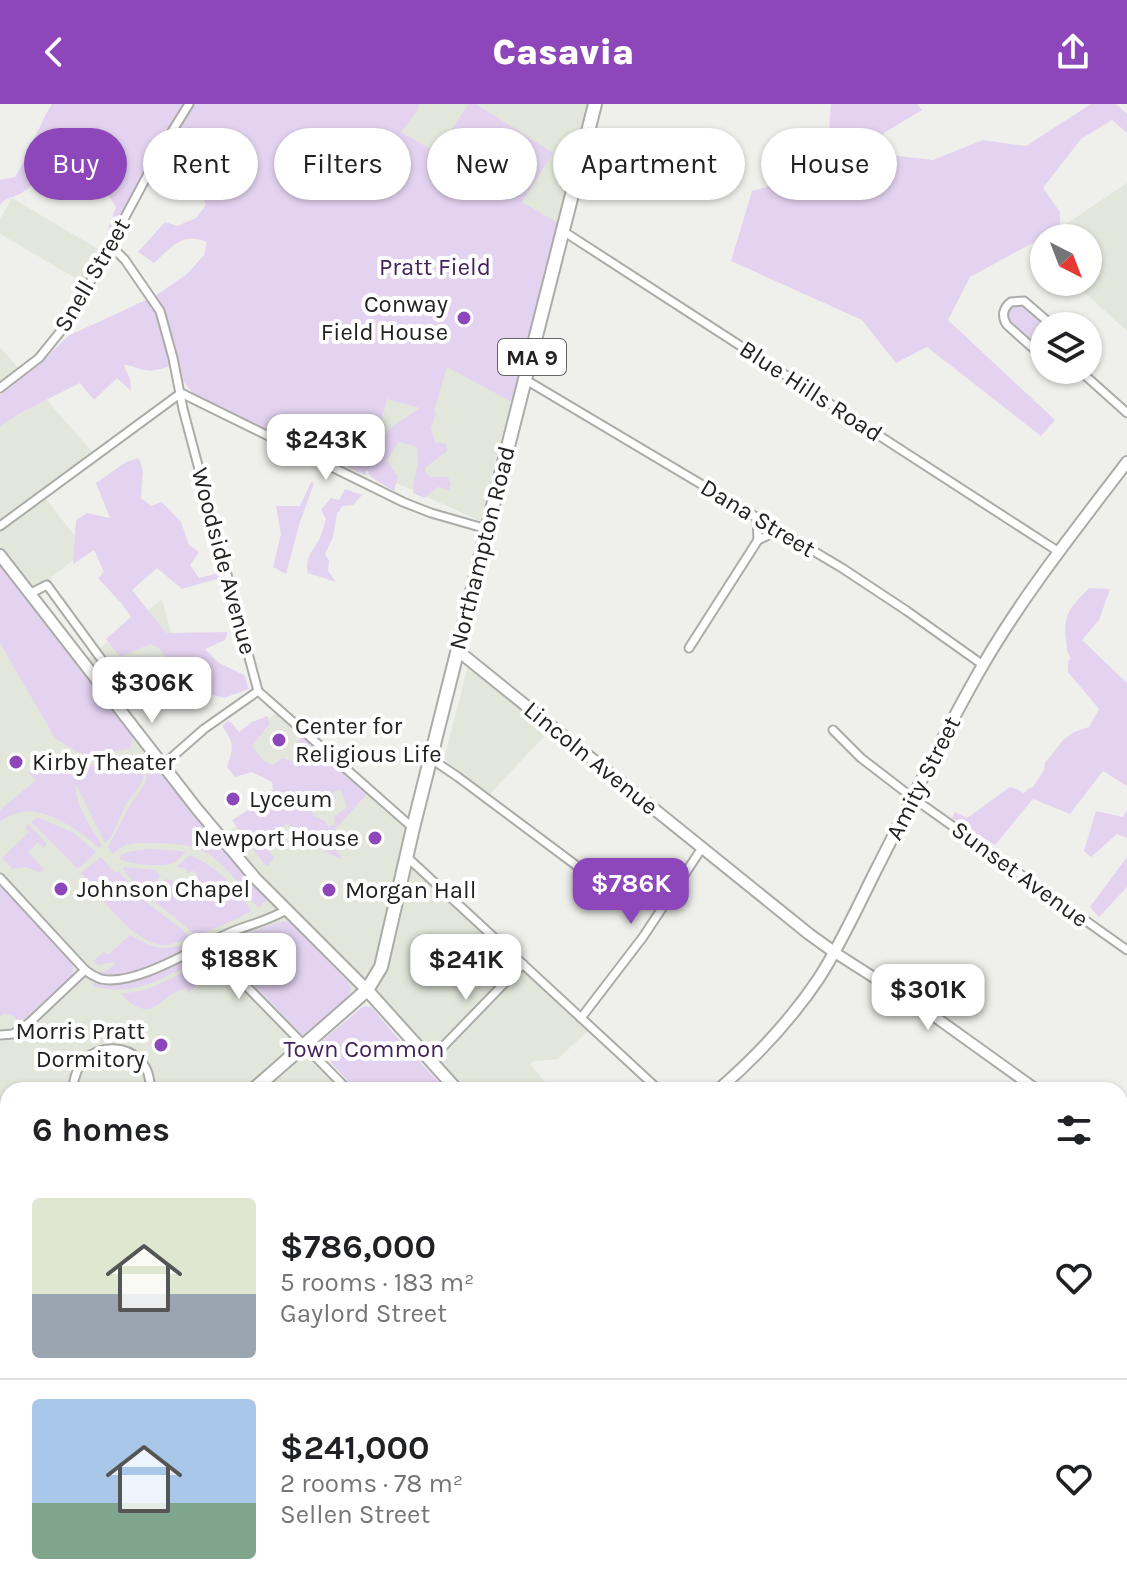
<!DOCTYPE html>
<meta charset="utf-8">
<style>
body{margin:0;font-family:Karla,sans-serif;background:#f2f2f2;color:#202124;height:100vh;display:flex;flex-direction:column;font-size:30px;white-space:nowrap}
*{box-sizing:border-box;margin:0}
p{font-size:26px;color:#757577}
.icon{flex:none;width:44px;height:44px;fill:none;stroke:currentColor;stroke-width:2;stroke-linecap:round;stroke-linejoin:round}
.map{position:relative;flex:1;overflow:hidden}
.details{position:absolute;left:0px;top:978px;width:1128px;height:514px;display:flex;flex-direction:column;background:#fff;border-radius:24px 24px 0 0;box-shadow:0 2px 6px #0004}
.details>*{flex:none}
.guide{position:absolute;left:24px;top:24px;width:1080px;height:72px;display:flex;gap:16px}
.needle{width:52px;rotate:138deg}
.fabs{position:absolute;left:1030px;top:120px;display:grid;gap:16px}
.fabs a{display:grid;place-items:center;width:72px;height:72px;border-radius:50%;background:#fff;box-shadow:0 2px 6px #0004;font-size:40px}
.price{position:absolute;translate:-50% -68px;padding:0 18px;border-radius:16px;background:#fff;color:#222;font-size:26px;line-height:52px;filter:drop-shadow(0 2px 4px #0008)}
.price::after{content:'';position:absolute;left:50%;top:48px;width:24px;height:18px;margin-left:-12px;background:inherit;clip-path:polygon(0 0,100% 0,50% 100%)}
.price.current{background:#8d47ba;color:#fff}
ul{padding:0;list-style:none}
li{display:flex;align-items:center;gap:24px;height:200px;padding:0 32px}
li+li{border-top:2px solid #e0e0e0}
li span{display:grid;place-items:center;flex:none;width:224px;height:160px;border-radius:8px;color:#555}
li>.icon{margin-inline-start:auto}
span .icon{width:96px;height:96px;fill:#fffc;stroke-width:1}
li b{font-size:34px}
h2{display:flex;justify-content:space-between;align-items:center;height:96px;padding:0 32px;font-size:34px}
.chip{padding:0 28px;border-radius:36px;background:#fff;box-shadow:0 2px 6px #0004;font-size:28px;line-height:72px}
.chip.current{background:#8d47ba;color:#fff}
header{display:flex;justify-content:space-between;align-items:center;height:104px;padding:0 32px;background:#8d47ba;color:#fff;font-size:36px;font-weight:800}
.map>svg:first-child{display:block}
.built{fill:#e3e7db}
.green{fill:#e3d3f0;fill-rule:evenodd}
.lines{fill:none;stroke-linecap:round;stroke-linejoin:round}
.stream{stroke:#c0a7d5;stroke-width:2}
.minor-casing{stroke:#abaca8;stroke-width:11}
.tertiary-casing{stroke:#abaca8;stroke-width:13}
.secondary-casing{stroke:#abaca8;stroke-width:14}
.primary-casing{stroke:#abaca8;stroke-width:15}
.trunk-casing{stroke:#abaca8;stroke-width:16}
.minor{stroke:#fff;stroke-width:7}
.tertiary{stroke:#fff;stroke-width:9}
.secondary{stroke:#fff;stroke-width:10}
.primary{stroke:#fff;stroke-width:11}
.trunk{stroke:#fff;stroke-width:12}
.poi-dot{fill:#8d47ba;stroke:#fff;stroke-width:3}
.labels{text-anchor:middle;stroke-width:8;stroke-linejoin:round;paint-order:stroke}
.shield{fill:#fff;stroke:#646564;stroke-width:2}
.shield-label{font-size:22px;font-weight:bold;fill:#222321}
.park-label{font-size:24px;fill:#44235a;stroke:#fff}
.street-label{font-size:24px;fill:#222321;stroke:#fff}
.poi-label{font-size:24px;fill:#222321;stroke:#fff;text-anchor:start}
</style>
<header><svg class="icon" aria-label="back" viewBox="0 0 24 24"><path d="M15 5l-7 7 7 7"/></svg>Casavia<svg class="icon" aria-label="share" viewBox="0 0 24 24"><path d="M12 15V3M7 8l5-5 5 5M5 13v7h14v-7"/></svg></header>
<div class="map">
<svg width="1127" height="1491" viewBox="0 0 1127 1491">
<rect width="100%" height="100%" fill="#eff0ec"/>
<g class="built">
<path d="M407,0H587L480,417L205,292L190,269L179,267L172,221Z"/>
<path d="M1127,79V227L1073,178H1088V134H1045Z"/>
<path d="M12,94L103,148L84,179L0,130V115Z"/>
<path d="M0,243L96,352L42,390L86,446L30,490L82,558L162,495L181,565L122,610L222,733L283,685L241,637L280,606L413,724L408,754L592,923L558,955L534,957L530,960L552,986H457L367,886L305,941L348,986H8V1411L0,1417Z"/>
<path d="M468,562L550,626L488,692L444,655Z"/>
<path d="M292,1484H498L507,1491H301Z"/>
<path d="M773,1484H866L871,1491H774Z"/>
</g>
<g class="green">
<path d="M52,0H419L418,6L401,28L475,71L439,46L468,0H476L553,49L522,98L558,119L512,298L447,263L434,307L436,310L431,324L435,338L446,340L447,347L426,363L425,367L430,373H448L451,380L449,386L438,383L424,394L413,389C413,372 421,360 417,343L399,338L387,356L398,372L394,387L371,373L367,366L365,371L194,291L183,277L180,259C169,262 156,268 145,266C137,265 132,261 124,261L130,275L131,287L117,274L94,296L80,279L22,308L0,322V291L39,261L68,232L155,192L187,170L204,151L207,138C181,128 172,143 154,159L138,148L165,118L177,122L196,114L206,101L200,87L168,74L135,88L113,129L108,126L116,103L101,80L94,73L85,68L48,73L36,78L22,89L3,97L0,101V76L15,73C30,50 37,23 52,0ZM387,295L420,304L392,323L374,343Z"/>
<path d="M831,0H917L922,6L884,29L872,49L933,56L983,36L1026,42L1091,0H1116L1127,10V29L1112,16L1081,35L1043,84L1060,108V124L970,173L948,216L1055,316L1041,332L927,243L896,259L862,216L731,157L752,87L826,66Z"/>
<path d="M1022,200L1047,222H1044V249L1008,215C1005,203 1012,201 1022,200Z"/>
<path d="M139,354L143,367L141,394L151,402L162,398L181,418L189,441L199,448L190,461L199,474L219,469L220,474L182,485L157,464L132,486L166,529L228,528L225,536L205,545L219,559L244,571L249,585L224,594L206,589L192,596L159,544L150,540L120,553L106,535L131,513L122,500L98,474L104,468L94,446L73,460L76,416L87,409L110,414L96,379L126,358Z"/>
<path d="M311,378L314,379L299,421L286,470L273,463L281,430L276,402H300Z"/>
<path d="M345,385L362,391L353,401L342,402L337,410L333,433L325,450L329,457L328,467L336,478L308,469C304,455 312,448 319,436C322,429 324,422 326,415L321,406L331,394L339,396Z"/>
<path d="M0,461L133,633L131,643L128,645L92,651L77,648L55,634L0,539Z"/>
<path d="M1089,484L1110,485L1099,516L1082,536L1127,579V682L1103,667L1070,710L1033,695L995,741L952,714L955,708L967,714L1010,683L1019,686L1023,690L1028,685L1033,683L1044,666L1045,659L1063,636L1074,628L1089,623L1099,605L1068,568V557L1071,554C1066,548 1067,544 1066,536C1063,509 1071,503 1089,484Z"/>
<path d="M268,612L269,621L252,642L264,657L273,661L282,654L294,658L298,653L294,642L303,630L340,662L367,690L329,732L332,740L342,755C327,750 317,741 302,736L300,728L287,720L262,738L274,754L268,762L264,760L232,716C250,706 258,697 273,685L272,678L252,668L235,673L227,663C234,643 234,638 222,622L229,616L239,628L252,618ZM341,686L347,703L334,713L335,720L329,723L325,717L313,712L311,702L325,694L329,700L336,695L333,688Z"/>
<path d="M142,651L147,653L143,657V674L141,680L126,700L111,733L105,739L76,680C75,702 91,723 102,741L99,744C73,722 33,691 0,718V706L36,676L29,669L41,661L54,662L64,655L93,661H107Z"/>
<path d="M150,656L268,795L258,804C241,783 224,756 199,745C185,739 169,740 155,739C138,739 125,737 113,750L108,743L129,703L146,678L147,660Z"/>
<path d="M1127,706V734L1117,730L1091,753L1084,747L1096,707L1123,713Z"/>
<path d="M37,713L74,729L96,748L78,765L31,718Z"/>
<path d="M28,720L47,740L43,744L38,738L28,748L44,765L40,769L26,763L12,765L2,754L29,728L25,723Z"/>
<path d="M148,745L183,747L186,748C181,752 176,759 169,760C158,763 129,760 120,755L121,751L128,748Z"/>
<path d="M190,751C216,763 237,781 251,807L228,819L196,832C170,807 145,795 123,765L124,763L156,766L160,773L157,776L160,779L166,775L171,776L175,781L193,780L197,775V771L194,767L189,768L184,764L176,763Z"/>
<path d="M101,753L115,769L118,767L151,802L181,824L191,834C183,836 174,840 166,841C134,842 100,791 81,769Z"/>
<path d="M1127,753V783L1099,813L1090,803Z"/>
<path d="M0,779L60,842L72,858L73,868L70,875L34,906L32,911L17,918L14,912L4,910L0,912Z"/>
<path d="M284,817L290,819L348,878L351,884L348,895L308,932L304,933L222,848V841L226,836Z"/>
<path d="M130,831C159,847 162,847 193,838L197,841C171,855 126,881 96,868L106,867L115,861L113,858L98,861L93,857L104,848L108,851Z"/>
<path d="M204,847L208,851L206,854C165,870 140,895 93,882L94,877C131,889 171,863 204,847Z"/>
<path d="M210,856L213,857L226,871L225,876L221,873L217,876L210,869L189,888L186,885C161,886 155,926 121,890L146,886Z"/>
<path d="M365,902L371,903L374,906L395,931L446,986H356L316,942L361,904Z"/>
<path d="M1127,1147V1245L1120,1244V1154Z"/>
<path d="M6,1217L8,1219V1334L0,1325V1261L8,1257L0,1251V1222Z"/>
<path d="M675,1484H771V1491H676Z"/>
</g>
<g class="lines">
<path class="stream" d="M1120,1426L1127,1432"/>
<g class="minor-casing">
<g id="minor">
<path d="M563,127L1059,448"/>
<path d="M110,141L125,156L160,207L173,254L183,305L258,587L413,724"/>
<path d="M1044,254L1007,221C1001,212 1003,204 1011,198L1024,197L1053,222"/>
<path d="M1079,266L1127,309"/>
<path d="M526,276L842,464L907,507L983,561"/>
<path d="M0,284L39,254L60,228L93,173L163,42L189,0"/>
<path d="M0,422L181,289L403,398L431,409L487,425"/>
<path d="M758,436L779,426"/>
<path d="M29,490L47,481L121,582"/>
<path d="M689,544L758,436L757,414"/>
<path d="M833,626L861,654L913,694L1127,846"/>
<path d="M430,654L458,673L609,786"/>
<path d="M163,661L204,625L258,587"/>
<path d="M407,753L659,986"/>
<path d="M0,774L85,866L29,919L13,930L0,931"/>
<path d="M206,841L348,986"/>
<path d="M85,866C90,870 95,873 101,875C135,883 197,843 229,829C247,821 268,817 286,806"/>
<path d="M581,914L643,833L702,744"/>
<path d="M430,956L523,860"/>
<path d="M73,986C75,929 153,933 150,986"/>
<path d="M1120,1028L1127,1018"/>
<path d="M1120,1303L1127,1295"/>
<path d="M1120,1357L1127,1361"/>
<path d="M395,1491L400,1484"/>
<path d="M479,1491L482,1484"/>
<path d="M551,1491L555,1484"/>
</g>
</g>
<g class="tertiary-casing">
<g id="tertiary">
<path d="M834,848L931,910L1037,986"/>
<path d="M1120,1045L1127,1050"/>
<path d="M941,1484L948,1491"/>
</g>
</g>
<g class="secondary-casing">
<g id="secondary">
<path d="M0,451L197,705L256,775L367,886"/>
<path d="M457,546L809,830L834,848"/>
<path d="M718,986C756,953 791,916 819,874C841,840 858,802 876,766C911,698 944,628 983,561C1024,490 1077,424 1127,358"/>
<path d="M0,1335L8,1345"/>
<path d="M124,1484L130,1491"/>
<path d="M177,1491L185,1484"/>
</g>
</g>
<g class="primary-casing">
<g id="primary">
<path d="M367,886L457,986"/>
<path d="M875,1484L878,1491"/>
</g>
</g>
<g class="trunk-casing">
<g id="trunk">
<path d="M253,986L367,886L381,863L413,724L468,505L487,425L595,0"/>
<path d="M0,1206L8,1199"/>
</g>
</g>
<use href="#minor" class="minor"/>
<use href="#tertiary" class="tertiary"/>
<use href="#secondary" class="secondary"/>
<use href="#primary" class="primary"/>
<use href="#trunk" class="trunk"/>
</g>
<g class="poi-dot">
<circle cx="464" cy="214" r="8"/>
<circle cx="279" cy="636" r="8"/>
<circle cx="16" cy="658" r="8"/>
<circle cx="233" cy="695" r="8"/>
<circle cx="375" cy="734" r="8"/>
<circle cx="61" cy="785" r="8"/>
<circle cx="329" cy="786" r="8"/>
<circle cx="161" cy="941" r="8"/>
</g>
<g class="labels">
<rect class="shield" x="498" y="235" width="68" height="36" rx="6"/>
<g class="shield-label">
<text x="532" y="261">MA 9</text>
</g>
<g class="park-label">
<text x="435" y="171">Pratt Field</text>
<text x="364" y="953">Town Common</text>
</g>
<g class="street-label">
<text transform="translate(92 171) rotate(-60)" y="8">Snell Street</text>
<text transform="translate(811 287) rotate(33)" y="8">Blue Hills Road</text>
<text transform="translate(758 414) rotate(31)" y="8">Dana Street</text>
<text transform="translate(482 444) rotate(-76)" y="8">Northampton Road</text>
<text transform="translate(224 457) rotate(75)" y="8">Woodside Avenue</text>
<text transform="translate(591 654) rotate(39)" y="8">Lincoln Avenue</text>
<text transform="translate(923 674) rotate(-63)" y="8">Amity Street</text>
<text transform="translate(1020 770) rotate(36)" y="8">Sunset Avenue</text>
</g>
<g class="poi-label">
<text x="448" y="208" text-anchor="end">Conway<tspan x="448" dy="28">Field House</tspan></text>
<text x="295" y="630">Center for<tspan x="295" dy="28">Religious Life</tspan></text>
<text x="32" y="666">Kirby Theater</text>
<text x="249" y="703">Lyceum</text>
<text x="359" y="742" text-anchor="end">Newport House</text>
<text x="77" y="793">Johnson Chapel</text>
<text x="345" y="794">Morgan Hall</text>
<text x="145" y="935" text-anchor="end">Morris Pratt<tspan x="145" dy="28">Dormitory</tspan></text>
</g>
</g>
</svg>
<div class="fabs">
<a><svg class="needle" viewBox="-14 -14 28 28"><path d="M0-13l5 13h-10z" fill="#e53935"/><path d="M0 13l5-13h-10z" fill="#757577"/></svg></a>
<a><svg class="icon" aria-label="layers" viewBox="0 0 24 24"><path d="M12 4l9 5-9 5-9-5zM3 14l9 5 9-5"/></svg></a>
</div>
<b class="price" style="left:326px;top:378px">$243K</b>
<b class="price" style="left:152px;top:621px">$306K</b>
<b class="price current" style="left:631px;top:822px">$786K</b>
<b class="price" style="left:239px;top:897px">$188K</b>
<b class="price" style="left:466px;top:898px">$241K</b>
<b class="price" style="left:928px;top:928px">$301K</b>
<div class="guide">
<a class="chip current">Buy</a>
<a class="chip">Rent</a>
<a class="chip">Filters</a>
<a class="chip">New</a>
<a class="chip">Apartment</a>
<a class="chip">House</a>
</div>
<section class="details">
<h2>6 homes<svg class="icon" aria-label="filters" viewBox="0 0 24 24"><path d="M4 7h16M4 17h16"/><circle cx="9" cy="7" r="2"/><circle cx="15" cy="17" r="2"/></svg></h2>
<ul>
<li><span style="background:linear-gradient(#dfe7d0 60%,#9aa5b1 0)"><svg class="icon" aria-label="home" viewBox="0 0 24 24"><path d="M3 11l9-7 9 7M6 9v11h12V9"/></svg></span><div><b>$786,000</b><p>5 rooms · 183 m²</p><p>Gaylord Street</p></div><svg class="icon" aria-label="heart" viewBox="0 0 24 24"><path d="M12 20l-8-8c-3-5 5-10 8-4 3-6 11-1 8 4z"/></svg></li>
<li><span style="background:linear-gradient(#a9c7e8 65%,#7fa58c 0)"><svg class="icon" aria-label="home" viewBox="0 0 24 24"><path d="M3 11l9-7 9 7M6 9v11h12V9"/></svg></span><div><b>$241,000</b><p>2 rooms · 78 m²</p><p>Sellen Street</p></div><svg class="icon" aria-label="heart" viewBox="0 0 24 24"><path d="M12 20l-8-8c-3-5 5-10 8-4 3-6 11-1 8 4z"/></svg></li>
</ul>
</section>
</div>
